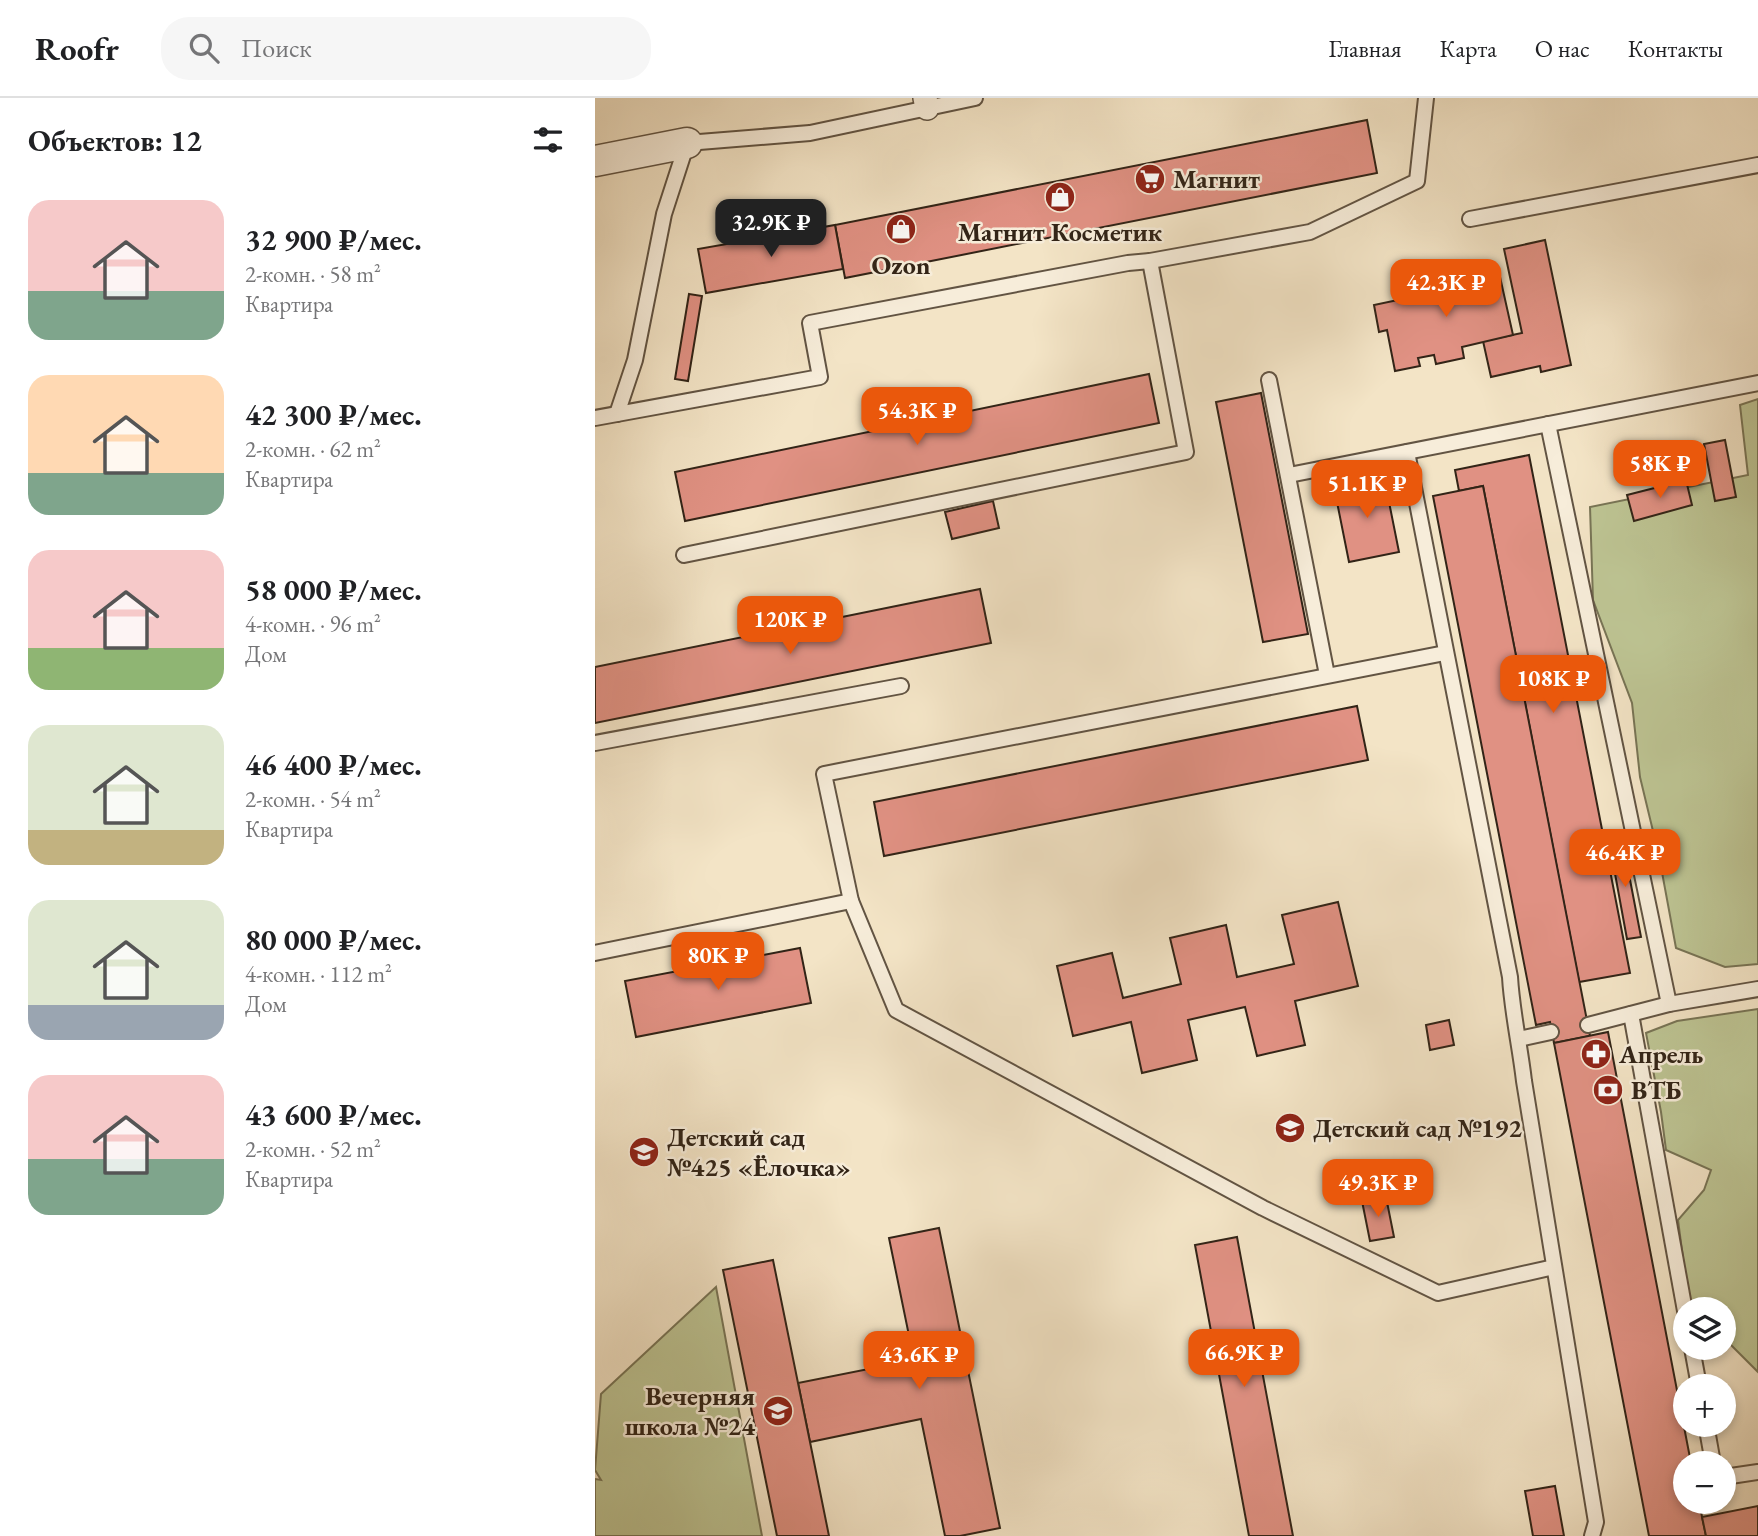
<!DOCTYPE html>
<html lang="ru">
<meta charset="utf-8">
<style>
body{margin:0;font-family:"EB Garamond",serif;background:#f6f6f6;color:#202124;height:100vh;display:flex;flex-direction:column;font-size:26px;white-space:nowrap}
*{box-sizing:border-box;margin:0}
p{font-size:23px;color:#757577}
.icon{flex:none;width:38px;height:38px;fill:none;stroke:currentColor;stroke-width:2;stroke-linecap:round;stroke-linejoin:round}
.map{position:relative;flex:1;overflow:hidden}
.details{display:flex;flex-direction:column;background:#fff;width:595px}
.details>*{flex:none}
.fabs{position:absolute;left:1078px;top:1199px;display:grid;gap:14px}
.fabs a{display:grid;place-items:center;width:63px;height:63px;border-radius:50%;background:#fff;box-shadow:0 4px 10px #0003;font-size:35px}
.price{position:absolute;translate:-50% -60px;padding:0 16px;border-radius:14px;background:#ea580c;color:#fff;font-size:23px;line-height:46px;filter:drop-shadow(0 2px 4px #0008)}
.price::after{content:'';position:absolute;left:50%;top:42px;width:21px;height:16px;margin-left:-10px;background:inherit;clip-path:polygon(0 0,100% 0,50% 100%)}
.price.current{background:#222;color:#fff}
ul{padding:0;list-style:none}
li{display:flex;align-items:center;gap:21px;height:175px;padding:0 28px}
li span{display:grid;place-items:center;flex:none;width:196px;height:140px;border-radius:21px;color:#555}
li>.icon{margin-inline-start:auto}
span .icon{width:84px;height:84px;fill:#fffc;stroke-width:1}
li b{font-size:30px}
h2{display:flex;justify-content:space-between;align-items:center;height:84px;padding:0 28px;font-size:30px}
header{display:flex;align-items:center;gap:42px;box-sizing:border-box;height:98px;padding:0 35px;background:#fff;border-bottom:2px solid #e0e0e0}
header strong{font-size:33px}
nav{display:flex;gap:38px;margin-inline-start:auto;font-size:24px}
.search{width:490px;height:63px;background:#f6f6f6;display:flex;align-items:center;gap:18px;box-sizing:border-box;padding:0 24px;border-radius:28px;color:#757577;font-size:26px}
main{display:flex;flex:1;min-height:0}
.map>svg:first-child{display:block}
.green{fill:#bdc493;stroke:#787455;stroke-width:2}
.building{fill:#e09183;stroke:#322417;stroke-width:2}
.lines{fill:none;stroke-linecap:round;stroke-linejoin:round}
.service-casing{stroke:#625443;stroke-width:18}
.pedestrian-casing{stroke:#625443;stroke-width:26}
.minor-casing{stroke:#625443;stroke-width:33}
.service{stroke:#f7edda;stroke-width:14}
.pedestrian{stroke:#f7edda;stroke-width:23}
.minor{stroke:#f7edda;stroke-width:30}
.labels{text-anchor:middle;stroke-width:5;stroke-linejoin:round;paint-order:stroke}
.poi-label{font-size:26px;font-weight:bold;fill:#322417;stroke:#f7edda;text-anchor:start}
</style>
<header>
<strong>Roofr</strong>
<div class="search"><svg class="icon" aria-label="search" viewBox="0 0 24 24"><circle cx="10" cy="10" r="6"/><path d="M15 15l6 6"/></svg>Поиск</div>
<nav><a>Главная</a><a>Карта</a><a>О нас</a><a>Контакты</a></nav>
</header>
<main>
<section class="details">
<h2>Объектов: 12<svg class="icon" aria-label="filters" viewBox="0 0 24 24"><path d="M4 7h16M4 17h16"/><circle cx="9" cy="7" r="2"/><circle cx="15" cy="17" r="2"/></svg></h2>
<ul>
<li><span style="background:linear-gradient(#f6c9c9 65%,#7fa58c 0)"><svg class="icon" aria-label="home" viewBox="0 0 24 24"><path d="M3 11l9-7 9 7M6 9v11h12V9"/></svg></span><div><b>32 900 ₽/мес.</b><p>2-комн. · 58 m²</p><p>Квартира</p></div></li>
<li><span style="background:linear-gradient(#ffd9b3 70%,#7fa58c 0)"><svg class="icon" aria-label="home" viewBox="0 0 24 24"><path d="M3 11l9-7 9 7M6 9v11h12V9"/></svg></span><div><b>42 300 ₽/мес.</b><p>2-комн. · 62 m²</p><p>Квартира</p></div></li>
<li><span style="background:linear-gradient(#f6c9c9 70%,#8fb573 0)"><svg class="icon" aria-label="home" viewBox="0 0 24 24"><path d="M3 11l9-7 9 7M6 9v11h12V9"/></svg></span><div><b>58 000 ₽/мес.</b><p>4-комн. · 96 m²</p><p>Дом</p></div></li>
<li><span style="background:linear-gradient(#dfe7d0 75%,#c2b280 0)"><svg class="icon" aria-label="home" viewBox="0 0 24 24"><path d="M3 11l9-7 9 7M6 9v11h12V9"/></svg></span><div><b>46 400 ₽/мес.</b><p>2-комн. · 54 m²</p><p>Квартира</p></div></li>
<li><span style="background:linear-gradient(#dfe7d0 75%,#9aa5b1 0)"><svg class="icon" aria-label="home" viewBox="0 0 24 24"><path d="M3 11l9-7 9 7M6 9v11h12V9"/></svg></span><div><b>80 000 ₽/мес.</b><p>4-комн. · 112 m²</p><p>Дом</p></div></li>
<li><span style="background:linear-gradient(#f6c9c9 60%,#7fa58c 0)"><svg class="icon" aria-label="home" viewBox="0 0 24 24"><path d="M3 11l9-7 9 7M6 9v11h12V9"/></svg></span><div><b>43 600 ₽/мес.</b><p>2-комн. · 52 m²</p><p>Квартира</p></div></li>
</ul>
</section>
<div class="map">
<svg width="1163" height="1438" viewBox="0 0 1163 1438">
<rect width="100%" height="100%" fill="#f3e4c6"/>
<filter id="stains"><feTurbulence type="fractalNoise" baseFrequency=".00286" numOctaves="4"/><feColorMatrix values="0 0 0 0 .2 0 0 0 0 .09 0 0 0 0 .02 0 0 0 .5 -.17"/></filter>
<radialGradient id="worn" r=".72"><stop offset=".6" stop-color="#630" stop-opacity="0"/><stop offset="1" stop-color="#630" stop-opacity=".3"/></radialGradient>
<g class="green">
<path d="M1163,301V866L1130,869L1081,850L1064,758L1045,679L1037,605L998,502L995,409L1153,377L1145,307Z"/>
<path d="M1163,911V1274L1129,1240V1211H1100L1094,1206L1083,1122L1109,1092L1116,1072L1071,1052L1066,1014L1051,935L1082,923Z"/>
<path d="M121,1189L167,1438H0V1381L6,1382L0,1372L6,1296Z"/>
</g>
<g class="building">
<path d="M772,22L782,75L250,180L240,127Z"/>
<path d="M240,127L248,171L111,195L103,151Z"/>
<path d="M950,142L976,267L946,274L945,268L896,279L888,243L927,235L909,151Z"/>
<path d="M903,170L918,237L867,249L869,260L841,266L839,257L823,260L825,268L800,273L792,232L784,234L779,207L836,195L834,185Z"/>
<path d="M94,196L107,198L93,283L80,281Z"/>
<path d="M554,276L564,325L90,423L80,374Z"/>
<path d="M666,295L713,536L668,544L621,304Z"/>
<path d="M1130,342L1141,399L1120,403L1109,346Z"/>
<path d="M934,357L1035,875L984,884L888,388L864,393L860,372Z"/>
<path d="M789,379L804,454L754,464L739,389Z"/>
<path d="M1091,382L1097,407L1039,423L1032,397Z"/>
<path d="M888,388L995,938L959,945L955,924L941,927L838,398Z"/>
<path d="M398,403L404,430L357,441L350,414Z"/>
<path d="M385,491L396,545L0,625V569Z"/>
<path d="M762,608L773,662L289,758L279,704Z"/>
<path d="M1027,740L1046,839L1032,841L1014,743Z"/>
<path d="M743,804L763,888L700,903L710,947L662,958L650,909L593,922L602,962L547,975L536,924L478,938L462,868L517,855L528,900L586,886L575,840L631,827L642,879L699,866L687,817Z"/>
<path d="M205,850L216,905L41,939L30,883Z"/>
<path d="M854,922L859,947L835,952L831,927Z"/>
<path d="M1013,934L1096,1365H1090V1404H1104L1111,1438H1054L959,945Z"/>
<path d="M791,1099L799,1139L775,1143L767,1103Z"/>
<path d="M344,1130L405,1430L365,1438H350L326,1321L215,1344L203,1285L319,1262L294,1140Z"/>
<path d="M642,1139L698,1438H654L600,1147Z"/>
<path d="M178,1162L215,1344L234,1438H182L128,1172Z"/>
<path d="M960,1388L969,1438H938L930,1393Z"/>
<path d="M1163,1408V1438H1111L1107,1419Z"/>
</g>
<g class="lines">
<g class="service-casing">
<g id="service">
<path d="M875,121L1163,67"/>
<path d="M674,282L732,577"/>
<path d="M22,316L40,262L69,116L92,45L215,35L380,0"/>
<path d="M0,320L225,279L215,225L533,165L555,163L715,134L822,83L831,0"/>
<path d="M953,326L1074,906"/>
<path d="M812,354L915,879C917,914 925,948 929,983L1001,1424L997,1438"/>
<path d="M694,377L1163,285"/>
<path d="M89,457L591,354L555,163"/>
<path d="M0,645L306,588"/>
<path d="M256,803L301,912L668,1110L843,1195L959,1169"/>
<path d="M0,855L256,803L229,676L850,555"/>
<path d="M1036,916L1090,1213"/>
<path d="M993,927L1074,906L1163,891"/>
<path d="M924,941L956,934"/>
<path d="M1097,1250L1104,1288"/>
<path d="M1111,1326L1118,1365"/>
<path d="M1129,1379L1163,1374"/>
</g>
</g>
<g class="pedestrian-casing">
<path id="pedestrian" d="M330,0L332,10"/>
</g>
<g class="minor-casing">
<path id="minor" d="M0,63L92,45"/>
</g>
<use href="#service" class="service"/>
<use href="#pedestrian" class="pedestrian"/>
<use href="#minor" class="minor"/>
</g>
<defs>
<g id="supermarket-disc" transform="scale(1.575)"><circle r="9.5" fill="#8f2418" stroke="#f7edda"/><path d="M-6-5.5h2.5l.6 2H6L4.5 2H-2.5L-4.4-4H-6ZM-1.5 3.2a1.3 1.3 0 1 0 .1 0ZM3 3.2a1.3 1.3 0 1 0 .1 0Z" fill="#fff"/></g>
<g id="shop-disc" transform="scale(1.575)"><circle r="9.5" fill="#8f2418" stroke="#f7edda"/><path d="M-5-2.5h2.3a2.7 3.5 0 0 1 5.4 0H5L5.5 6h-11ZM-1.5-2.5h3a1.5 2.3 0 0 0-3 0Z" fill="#fff"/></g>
<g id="pharmacy-disc" transform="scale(1.575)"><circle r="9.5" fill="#8f2418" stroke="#f7edda"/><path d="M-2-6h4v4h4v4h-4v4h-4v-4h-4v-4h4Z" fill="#fff"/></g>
<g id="bank-disc" transform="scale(1.575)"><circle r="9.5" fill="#8f2418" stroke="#f7edda"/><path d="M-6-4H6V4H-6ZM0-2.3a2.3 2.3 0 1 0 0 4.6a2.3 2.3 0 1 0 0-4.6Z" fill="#fff"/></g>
<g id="school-disc" transform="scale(1.575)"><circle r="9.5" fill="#8f2418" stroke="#f7edda"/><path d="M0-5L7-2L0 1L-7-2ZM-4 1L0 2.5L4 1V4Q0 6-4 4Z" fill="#fff"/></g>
</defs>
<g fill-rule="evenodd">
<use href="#supermarket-disc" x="555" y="81"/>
<use href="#shop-disc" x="465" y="99"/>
<use href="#shop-disc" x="306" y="131"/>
<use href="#pharmacy-disc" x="1001" y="956"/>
<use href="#bank-disc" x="1013" y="992"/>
<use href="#school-disc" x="695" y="1030"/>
<use href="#school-disc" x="49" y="1054"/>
<use href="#school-disc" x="183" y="1313"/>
</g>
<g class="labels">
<g class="poi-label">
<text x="578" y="90">Магнит</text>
<text x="465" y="143" text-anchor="middle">Магнит Косметик</text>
<text x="306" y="176" text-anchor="middle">Ozon</text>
<text x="1024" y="965">Апрель</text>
<text x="1036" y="1001">ВТБ</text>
<text x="718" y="1039">Детский сад №192</text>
<text x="72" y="1048">Детский сад<tspan x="72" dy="30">№425 «Ёлочка»</tspan></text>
<text x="160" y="1307" text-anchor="end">Вечерняя<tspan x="160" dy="30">школа №24</tspan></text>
</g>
</g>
<rect width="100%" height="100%" filter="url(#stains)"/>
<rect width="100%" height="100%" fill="url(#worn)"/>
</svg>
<div class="fabs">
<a><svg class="icon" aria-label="layers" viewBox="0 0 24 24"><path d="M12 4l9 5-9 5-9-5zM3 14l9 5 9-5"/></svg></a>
<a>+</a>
<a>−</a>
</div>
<b class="price current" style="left:176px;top:161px">32.9K ₽</b>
<b class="price" style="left:851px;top:221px">42.3K ₽</b>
<b class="price" style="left:322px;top:349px">54.3K ₽</b>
<b class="price" style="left:1065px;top:402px">58K ₽</b>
<b class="price" style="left:772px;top:422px">51.1K ₽</b>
<b class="price" style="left:195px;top:558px">120K ₽</b>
<b class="price" style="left:958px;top:617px">108K ₽</b>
<b class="price" style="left:1030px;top:791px">46.4K ₽</b>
<b class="price" style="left:123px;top:894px">80K ₽</b>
<b class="price" style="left:783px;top:1121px">49.3K ₽</b>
<b class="price" style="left:649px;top:1291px">66.9K ₽</b>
<b class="price" style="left:324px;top:1293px">43.6K ₽</b>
</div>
</main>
